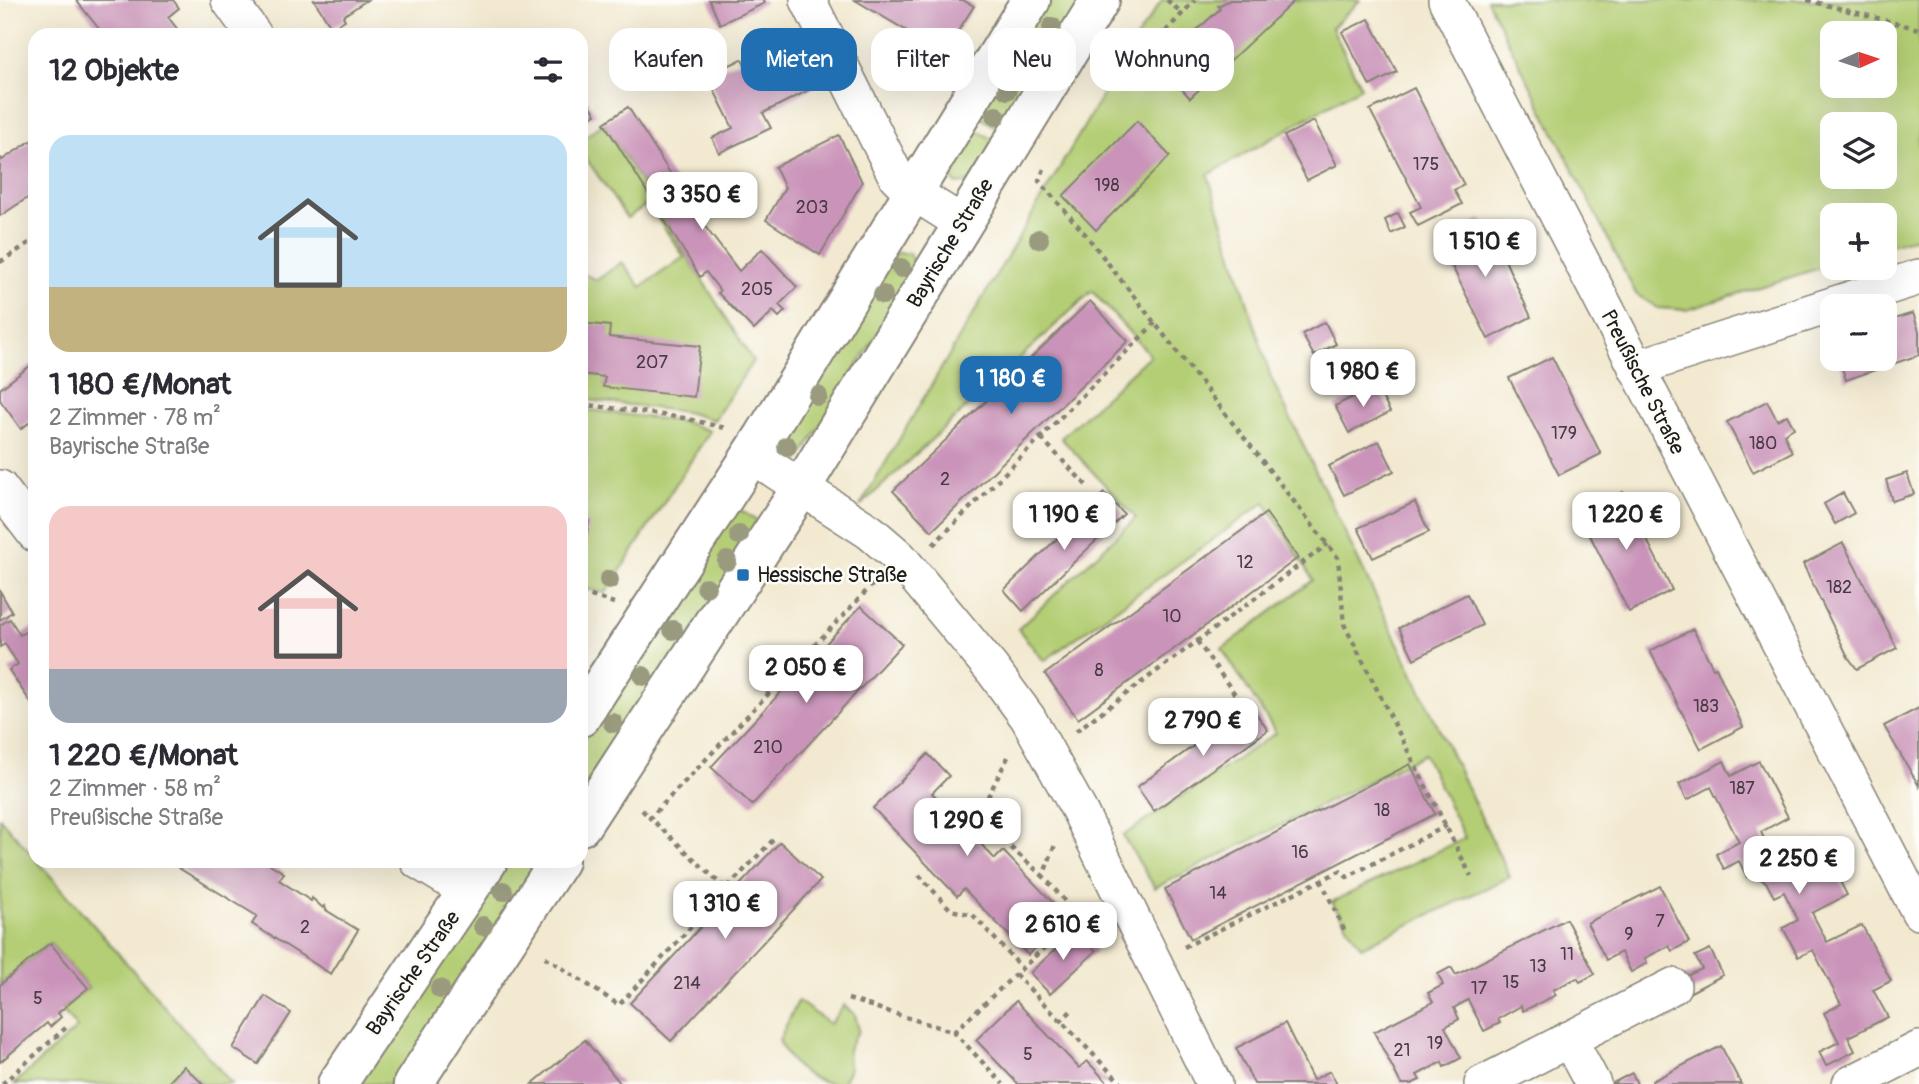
<!DOCTYPE html>
<html lang="de">
<meta charset="utf-8">
<style>
body{margin:0;font-family:Pangolin,sans-serif;background:#f7f7f7;color:#2b2b33;height:100vh;display:flex;flex-direction:column;font-size:26px;white-space:nowrap}
*{box-sizing:border-box;margin:0}
p{font-size:23px;color:#7c7c81}
.icon{flex:none;width:38px;height:38px;fill:none;stroke:currentColor;stroke-width:2;stroke-linecap:round;stroke-linejoin:round}
.map{position:relative;flex:1;overflow:hidden}
.drawer{position:absolute;left:28px;top:28px;width:560px;height:840px;display:flex;flex-direction:column;background:#fff;border-radius:21px;box-shadow:0 7px 28px #0002}
.drawer>*{flex:none}
.banner{position:absolute;left:609px;top:28px;width:665px;height:63px;display:flex;gap:14px}
.needle{width:46px;rotate:87deg}
.tools{position:absolute;left:1820px;top:21px;display:grid;gap:14px}
.tools a{display:grid;place-items:center;width:77px;height:77px;border-radius:14px;background:#fff;box-shadow:0 7px 28px #0002;font-size:35px}
.price{position:absolute;translate:-50% -60px;padding:0 16px;border-radius:14px;background:#fff;color:#222;font-size:23px;line-height:46px;filter:drop-shadow(0 2px 4px #0008)}
.price::after{content:'';position:absolute;left:50%;top:42px;width:21px;height:16px;margin-left:-10px;background:inherit;clip-path:polygon(0 0,100% 0,50% 100%)}
.price.current{background:#1f6fb2;color:#fff}
ul{padding:0;list-style:none}
li{display:grid;align-content:center;gap:14px;height:371px;padding:0 21px}
li span{display:grid;place-items:center;height:217px;border-radius:21px;color:#555}
li>.icon{margin-inline-start:auto}
span .icon{width:126px;height:126px;fill:#fffc;stroke-width:1}
li b{font-size:30px}
h2{display:flex;justify-content:space-between;align-items:center;height:84px;padding:0 21px;font-size:30px}
.tag{padding:0 24px;border-radius:21px;background:#fff;box-shadow:0 7px 28px #0002;font-size:24px;line-height:63px}
.tag.current{background:#1f6fb2;color:#fff}
.map>svg:first-child{display:block}
.green{fill:#b4ce74;stroke:#687548;stroke-width:2;fill-rule:evenodd}
.building{fill:#ca94ba}
.lines{fill:none;stroke-linecap:round;stroke-linejoin:round}
.minor-casing{stroke:#878276;stroke-width:38}
.tertiary-casing{stroke:#878276;stroke-width:42}
.path{stroke:#878276;stroke-width:4.5;stroke-dasharray:5 5;stroke-linecap:butt}
.minor{stroke:#fff;stroke-width:35}
.tertiary{stroke:#fff;stroke-width:38}
.tree{fill:#999a7e}
.poi-dot{fill:#1f6fb2;stroke:#fdfcf7;stroke-width:2.5}
.labels{text-anchor:middle;stroke-width:5;stroke-linejoin:round;paint-order:stroke}
.number-label{font-size:18px;fill:#483a44}
.street-label{font-size:21px;fill:#1c1c1c;stroke:#fdfcf7}
.poi-label{font-size:21px;fill:#1c1c1c;stroke:#fdfcf7;text-anchor:start}
</style>
<div class="map">
<svg width="1919" height="1084" viewBox="0 0 1919 1084">
<rect width="100%" height="100%" fill="#fdfcf7"/>
<filter id="ink" filterUnits="userSpaceOnUse"><feTurbulence type="fractalNoise" baseFrequency=".0143" numOctaves="2"/><feDisplacementMap in="SourceGraphic" scale="14" xChannelSelector="R" yChannelSelector="G"/><feConvolveMatrix kernelMatrix="1 2 1 2 8 2 1 2 1" color-interpolation-filters="sRGB"/></filter>
<filter id="wash" filterUnits="userSpaceOnUse"><feTurbulence type="fractalNoise" baseFrequency=".00686" numOctaves="4" result="noise"/><feDisplacementMap in="SourceGraphic" scale="28" xChannelSelector="R" yChannelSelector="G"/><feGaussianBlur stdDeviation="1.57" result="paint"/><feColorMatrix in="noise" values="0 0 0 0 0 0 0 0 0 0 0 0 0 0 0 0 0 1.4 0 .05"/><feComposite in="paint" operator="in"/></filter>
<g filter="url(#wash)">
<rect width="100%" height="100%" fill="#f2e9d0"/>
<g class="green">
<path d="M1047,0H1086L1004,132L976,115Z"/>
<path d="M1162,0H1360L1332,28L1361,87L1208,175L1271,378L1510,877L1361,947L1332,902L1465,838L1424,754L1155,888L1123,836L1276,733L1222,649L1313,580L1265,502L1044,661L1018,629L1136,518L1061,438L1150,355L1092,291L860,506L1135,40Z"/>
<path d="M1487,0H1919V236L1885,247V215H1832V264L1687,310L1658,308L1636,294ZM1832,33H1885V86H1832ZM1832,124H1885V177H1832Z"/>
<path d="M604,123L753,361L714,420L686,412L581,399V273L597,280L622,262L641,287L684,257L648,204L627,218L581,151V140Z"/>
<path d="M969,126L997,142L971,182L957,184L946,174Z"/>
<path d="M895,253H908L918,268L798,462L788,464L777,457L775,439Z"/>
<path d="M581,409L684,422L710,431L606,593L581,588Z"/>
<path d="M734,506L762,524L581,807V742Z"/>
<path d="M0,818L232,1084H203L184,1066L167,1084H14L77,1028L62,1010L88,988L50,943L0,985Z"/>
<path d="M504,861H546L399,1084H356Z"/>
<path d="M798,1001L830,1024L844,1005L855,1015L859,1030L848,1049L849,1071L842,1084C812,1084 790,1067 779,1040Z"/>
</g>
<g id="blocks">
<g class="building">
<path d="M76,0H173L179,8L168,17L182,35H104Z"/>
<path d="M314,0H367L343,16L345,20L332,28Z"/>
<path d="M709,0H764L765,3L720,24Z"/>
<path d="M855,0H963L974,6L944,53Z"/>
<path d="M1230,0H1295L1190,98L1159,64L1220,9L1218,6Z"/>
<path d="M1369,19L1397,72L1370,86L1342,32Z"/>
<path d="M794,45L815,87L763,113L771,128L719,153L712,138L733,128L707,76L742,59L746,68Z"/>
<path d="M1414,88L1464,185L1454,190L1462,204L1418,226L1410,212L1421,207L1370,110Z"/>
<path d="M581,91L596,114L581,123Z"/>
<path d="M628,107L700,220L739,271L762,249L797,287L779,305L785,311L779,317L773,311L754,330L718,293L720,291L706,272L700,277L604,123Z"/>
<path d="M1137,121L1170,156L1096,230L1063,196Z"/>
<path d="M1314,121L1337,165L1307,180L1284,136Z"/>
<path d="M839,135L862,182L820,255L766,220L785,188L775,167Z"/>
<path d="M35,138V193L0,216V157L2,160Z"/>
<path d="M1398,213L1405,227L1391,234L1385,220Z"/>
<path d="M1481,219L1502,260L1504,258L1531,317L1488,339L1439,240Z"/>
<path d="M1090,301L1128,341L932,531L893,491Z"/>
<path d="M1913,313L1919,331V355L1846,380L1839,359H1885V322Z"/>
<path d="M1325,322L1336,344L1314,356L1302,334Z"/>
<path d="M581,323L610,326L609,337L700,346L694,397L603,387L605,377L581,374Z"/>
<path d="M1552,357L1601,454L1559,475L1509,378Z"/>
<path d="M35,362V418L21,429L0,400V389Z"/>
<path d="M1376,385L1390,412L1349,433L1335,406Z"/>
<path d="M1767,401L1777,420L1787,415L1794,428L1784,434L1792,452L1753,472L1727,422Z"/>
<path d="M1379,441L1394,471L1344,495L1329,466Z"/>
<path d="M1907,473L1914,494L1892,501L1886,480Z"/>
<path d="M1623,492L1672,590L1629,612L1579,514Z"/>
<path d="M1104,493L1124,514L1023,611L1004,590Z"/>
<path d="M1843,493L1854,513L1835,524L1824,504Z"/>
<path d="M1415,502L1429,532L1373,558L1358,528Z"/>
<path d="M1266,513L1298,558L1078,719L1045,674Z"/>
<path d="M587,521H589L581,568V523Z"/>
<path d="M1843,543L1897,648L1857,669L1848,657L1803,564Z"/>
<path d="M0,591L12,612L0,620Z"/>
<path d="M1467,594L1482,625L1414,659L1399,628Z"/>
<path d="M861,606L902,644L752,805L711,767Z"/>
<path d="M10,619L20,635L33,628L35,631V709L9,670L18,664L5,644L0,647V625Z"/>
<path d="M1693,629L1713,668L1716,667L1743,727L1701,749L1650,651Z"/>
<path d="M1250,705L1268,730L1154,811L1137,787Z"/>
<path d="M1919,708V786L1884,726Z"/>
<path d="M928,754L949,776L932,793L995,859L1003,851L1067,917L1028,955L964,889L957,896L873,808Z"/>
<path d="M1724,761L1731,776L1759,761L1788,817L1761,832L1767,846L1782,838L1790,853L1818,839L1847,895L1812,913L1827,942L1862,925L1891,981L1873,990L1888,1017L1848,1037L1855,1051L1826,1066L1819,1052L1839,1042L1824,1013L1841,1004L1813,950L1798,957L1791,943L1783,928L1798,920L1784,892L1774,897L1766,882L1751,874L1747,877L1739,861L1724,869L1716,854L1739,842L1711,787L1687,800L1679,784Z"/>
<path d="M1410,764L1435,814L1191,939L1165,889Z"/>
<path d="M780,842L821,880L671,1041L630,1003Z"/>
<path d="M181,861H265L284,873L279,880L311,901L312,898L323,908L325,906L326,910L358,930L331,974L252,924L257,916L177,867Z"/>
<path d="M1660,886L1689,942L1672,951L1669,946L1645,958L1647,963L1631,972L1621,952L1606,960L1587,923Z"/>
<path d="M1566,919L1595,974L1580,982L1577,978L1553,990L1556,995L1523,1011L1521,1006L1498,1019L1500,1023L1484,1031L1468,1000L1454,1008L1459,1019L1445,1027L1461,1058L1444,1067L1442,1062L1417,1075L1420,1080L1411,1084H1401L1374,1032L1433,1002L1428,993L1443,985L1438,974L1451,967L1456,975Z"/>
<path d="M1076,930L1096,951L1050,994L1030,973Z"/>
<path d="M50,943L88,988L58,1013L61,1017L50,1027L47,1023L0,1062V985Z"/>
<path d="M1710,949L1723,975L1689,993L1682,978L1702,969L1695,956Z"/>
<path d="M265,996L291,1013L258,1064L233,1048Z"/>
<path d="M1016,1001L1079,1068L1087,1061L1109,1084H1018L976,1040Z"/>
<path d="M1285,1023L1313,1080L1330,1071L1337,1084H1254L1236,1048Z"/>
<path d="M585,1040L621,1084H532Z"/>
<path d="M1721,1046L1741,1084H1653L1652,1081Z"/>
<path d="M184,1066L203,1084H167Z"/>
<path d="M1632,1073L1637,1084H1611Z"/>
</g>
</g>
</g>
<g filter="url(#ink)">
<use href="#blocks" fill-opacity="0" stroke="#878276" stroke-width="2"/>
<g class="lines">
<g class="minor-casing">
<g id="minor">
<path d="M229,0L254,35"/>
<path d="M808,0L896,176L911,191L962,223"/>
<path d="M1446,0L1919,912"/>
<path d="M1636,368L1919,277"/>
<path d="M751,455L870,532L899,557L992,669L1028,718L1079,810L1214,1084"/>
<path d="M0,488L35,534"/>
<path d="M418,861L469,892"/>
<path d="M1569,1039L1593,1084"/>
<path d="M1482,1084L1673,986"/>
<path d="M1850,1084L1919,1049"/>
</g>
</g>
<g class="tertiary-casing">
<g id="tertiary">
<path d="M581,717L764,436L1031,0"/>
<path d="M581,826L801,488L1100,0"/>
<path d="M337,1084L488,861"/>
<path d="M413,1084L559,861"/>
</g>
</g>
<g class="path">
<path d="M1167,0L1182,13"/>
<path d="M1807,0L1919,29"/>
<path d="M1152,46L1195,0"/>
<path d="M1044,169L1039,181L1086,235L1338,558L1344,624L1471,876"/>
<path d="M0,262L35,239"/>
<path d="M581,404L684,418L725,428"/>
<path d="M1041,438L1088,487"/>
<path d="M933,545L1155,323"/>
<path d="M581,593L614,603"/>
<path d="M1197,641L1237,697"/>
<path d="M1076,731L1328,544"/>
<path d="M1008,757L979,814L1009,846L1043,876"/>
<path d="M642,810L650,818"/>
<path d="M773,840L726,889L650,818L874,583"/>
<path d="M919,875L951,910L973,915L1021,967"/>
<path d="M1321,880L1346,934"/>
<path d="M1184,947L1340,871L1347,877L1448,825"/>
<path d="M545,957L619,1005L726,889"/>
<path d="M1015,974L1122,1084"/>
<path d="M848,999L954,1032L1003,1084"/>
<path d="M1060,1022L1071,1011"/>
<path d="M954,1032L1078,916L1043,876L1055,845"/>
<path d="M2,1084L69,1025"/>
</g>
<use href="#minor" class="minor"/>
<use href="#tertiary" class="tertiary"/>
</g>
<g class="tree">
<circle cx="1052" cy="27" r="10"/>
<circle cx="1027" cy="67" r="10"/>
<circle cx="1007" cy="90" r="10"/>
<circle cx="996" cy="116" r="10"/>
<circle cx="1039" cy="239" r="10"/>
<circle cx="901" cy="268" r="10"/>
<circle cx="883" cy="295" r="10"/>
<circle cx="818" cy="396" r="10"/>
<circle cx="787" cy="446" r="10"/>
<circle cx="739" cy="535" r="10"/>
<circle cx="727" cy="561" r="10"/>
<circle cx="609" cy="580" r="10"/>
<circle cx="706" cy="587" r="10"/>
<circle cx="673" cy="630" r="10"/>
<circle cx="643" cy="676" r="10"/>
<circle cx="613" cy="723" r="10"/>
<circle cx="503" cy="891" r="10"/>
<circle cx="483" cy="926" r="10"/>
<circle cx="440" cy="989" r="10"/>
</g>
</g>
<rect class="poi-dot" x="736" y="568" width="14" height="14" rx="3.5"/>
<g class="labels">
<g class="number-label">
<text x="1426" y="170">175</text>
<text x="1107" y="191">198</text>
<text x="812" y="213">203</text>
<text x="757" y="295">205</text>
<text x="652" y="368">207</text>
<text x="1564" y="439">179</text>
<text x="1763" y="449">180</text>
<text x="945" y="485">2</text>
<text x="1245" y="568">12</text>
<text x="1839" y="593">182</text>
<text x="1172" y="622">10</text>
<text x="1099" y="676">8</text>
<text x="1706" y="712">183</text>
<text x="768" y="753">210</text>
<text x="1742" y="794">187</text>
<text x="1382" y="816">18</text>
<text x="1300" y="858">16</text>
<text x="1218" y="899">14</text>
<text x="1660" y="927">7</text>
<text x="305" y="933">2</text>
<text x="1629" y="940">9</text>
<text x="1567" y="960">11</text>
<text x="1538" y="972">13</text>
<text x="1511" y="988">15</text>
<text x="687" y="989">214</text>
<text x="1479" y="994">17</text>
<text x="38" y="1004">5</text>
<text x="1435" y="1049">19</text>
<text x="1402" y="1056">21</text>
<text x="1028" y="1060">5</text>
</g>
<g class="street-label">
<text transform="translate(950 243) rotate(-59)" y="7">Bayrische Straße</text>
<text transform="translate(1643 382) rotate(63)" y="7">Preußische Straße</text>
<text transform="translate(413 973) rotate(-55)" y="7">Bayrische Straße</text>
</g>
<g class="poi-label">
<text x="757" y="582">Hessische Straße</text>
</g>
</g>
</svg>
<div class="tools">
<a><svg class="needle" viewBox="-14 -14 28 28"><path d="M0-13l5 13h-10z" fill="#e53935"/><path d="M0 13l5-13h-10z" fill="#7c7c81"/></svg></a>
<a><svg class="icon" aria-label="layers" viewBox="0 0 24 24"><path d="M12 4l9 5-9 5-9-5zM3 14l9 5 9-5"/></svg></a>
<a>+</a>
<a>−</a>
</div>
<b class="price" style="left:702px;top:232px">3 350 €</b>
<b class="price" style="left:1485px;top:279px">1 510 €</b>
<b class="price" style="left:1363px;top:409px">1 980 €</b>
<b class="price current" style="left:1011px;top:416px">1 180 €</b>
<b class="price" style="left:1064px;top:552px">1 190 €</b>
<b class="price" style="left:1626px;top:552px">1 220 €</b>
<b class="price" style="left:806px;top:705px">2 050 €</b>
<b class="price" style="left:1203px;top:758px">2 790 €</b>
<b class="price" style="left:967px;top:858px">1 290 €</b>
<b class="price" style="left:1799px;top:896px">2 250 €</b>
<b class="price" style="left:725px;top:941px">1 310 €</b>
<b class="price" style="left:1063px;top:962px">2 610 €</b>
<div class="banner">
<a class="tag">Kaufen</a>
<a class="tag current">Mieten</a>
<a class="tag">Filter</a>
<a class="tag">Neu</a>
<a class="tag">Wohnung</a>
</div>
<section class="drawer">
<h2>12 Objekte<svg class="icon" aria-label="filters" viewBox="0 0 24 24"><path d="M4 7h16M4 17h16"/><circle cx="9" cy="7" r="2"/><circle cx="15" cy="17" r="2"/></svg></h2>
<ul>
<li><span style="background:linear-gradient(#bfe0f5 70%,#c2b280 0)"><svg class="icon" aria-label="home" viewBox="0 0 24 24"><path d="M3 11l9-7 9 7M6 9v11h12V9"/></svg></span><div><b>1 180 €/Monat</b><p>2 Zimmer · 78 m²</p><p>Bayrische Straße</p></div></li>
<li><span style="background:linear-gradient(#f6c9c9 75%,#9aa5b1 0)"><svg class="icon" aria-label="home" viewBox="0 0 24 24"><path d="M3 11l9-7 9 7M6 9v11h12V9"/></svg></span><div><b>1 220 €/Monat</b><p>2 Zimmer · 58 m²</p><p>Preußische Straße</p></div></li>
</ul>
</section>
</div>
